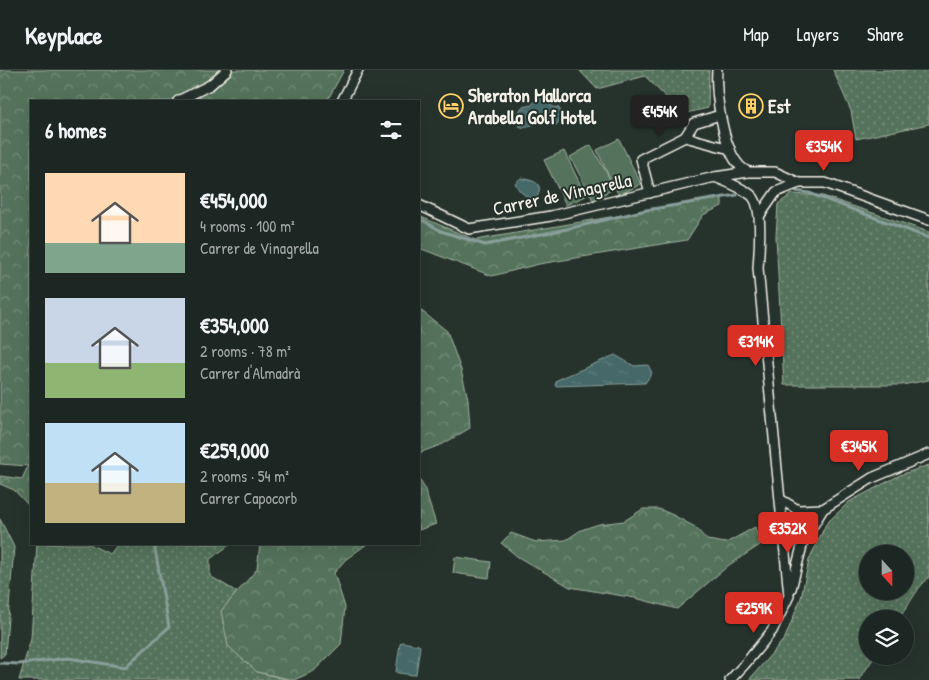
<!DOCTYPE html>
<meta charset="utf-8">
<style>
body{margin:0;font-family:"Patrick Hand",sans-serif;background:#29322f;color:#f1f3f6;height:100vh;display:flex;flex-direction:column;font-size:19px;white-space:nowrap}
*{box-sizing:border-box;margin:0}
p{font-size:16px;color:#a0a5a5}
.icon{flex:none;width:28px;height:28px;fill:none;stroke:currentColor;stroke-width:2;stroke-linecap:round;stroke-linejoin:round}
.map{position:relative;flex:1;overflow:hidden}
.panel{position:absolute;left:30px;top:30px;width:390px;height:445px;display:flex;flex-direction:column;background:#1c2622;border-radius:0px;box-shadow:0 5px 20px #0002,0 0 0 1px #3a4340}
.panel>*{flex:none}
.needle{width:32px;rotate:159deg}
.controls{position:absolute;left:859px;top:475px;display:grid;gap:10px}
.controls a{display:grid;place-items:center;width:55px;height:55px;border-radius:50%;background:#1c2622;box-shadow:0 5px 20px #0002,0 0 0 1px #3a4340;font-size:25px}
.price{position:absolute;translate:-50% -42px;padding:0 11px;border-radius:5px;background:#d93025;color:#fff;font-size:16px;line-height:32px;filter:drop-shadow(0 1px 2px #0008)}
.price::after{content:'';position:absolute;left:50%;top:30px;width:15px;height:11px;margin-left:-8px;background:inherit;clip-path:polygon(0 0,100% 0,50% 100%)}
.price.current{background:#222;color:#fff}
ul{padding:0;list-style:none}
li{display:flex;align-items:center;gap:15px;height:125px;padding:0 15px}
li span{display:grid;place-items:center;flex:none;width:140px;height:100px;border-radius:0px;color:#555}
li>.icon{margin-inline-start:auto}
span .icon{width:60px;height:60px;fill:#fffc;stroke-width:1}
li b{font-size:21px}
h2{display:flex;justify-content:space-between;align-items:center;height:60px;padding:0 15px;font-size:21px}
header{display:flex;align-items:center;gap:30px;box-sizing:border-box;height:70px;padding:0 25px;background:#1c2622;border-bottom:1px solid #3a4340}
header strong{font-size:24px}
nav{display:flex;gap:28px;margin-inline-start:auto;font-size:18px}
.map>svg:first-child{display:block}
.grass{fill:url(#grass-dots);stroke:#a4b2a2;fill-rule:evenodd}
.forest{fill:url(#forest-crowns);stroke:#a4b2a2}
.park{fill:#54735b;stroke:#a4b2a2}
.water{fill:url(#water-ripples);stroke:#8a9f9b}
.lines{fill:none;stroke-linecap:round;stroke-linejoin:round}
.stream{stroke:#8a9f9b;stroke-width:3}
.minor-casing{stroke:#f4f1e8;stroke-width:12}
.minor{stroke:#26332d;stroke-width:9}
.labels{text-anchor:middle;stroke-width:4;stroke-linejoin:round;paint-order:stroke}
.poi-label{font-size:19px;font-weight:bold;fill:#f4f1e8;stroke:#26332d;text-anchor:start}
.street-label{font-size:19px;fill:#f4f1e8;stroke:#26332d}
</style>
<header>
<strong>Keyplace</strong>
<nav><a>Map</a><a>Layers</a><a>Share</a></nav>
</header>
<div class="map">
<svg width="929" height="610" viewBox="0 0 929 610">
<defs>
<pattern id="grass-dots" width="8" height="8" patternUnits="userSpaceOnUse" patternTransform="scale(1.25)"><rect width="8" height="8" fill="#54735b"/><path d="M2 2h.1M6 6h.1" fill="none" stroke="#768e7a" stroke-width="1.8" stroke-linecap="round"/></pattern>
<pattern id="forest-crowns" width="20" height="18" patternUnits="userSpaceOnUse" patternTransform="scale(1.25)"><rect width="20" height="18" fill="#54735b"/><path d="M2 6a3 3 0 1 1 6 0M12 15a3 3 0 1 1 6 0" fill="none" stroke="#768e7a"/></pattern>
<pattern id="water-ripples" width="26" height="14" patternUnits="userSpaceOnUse" patternTransform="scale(1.25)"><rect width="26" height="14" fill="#446868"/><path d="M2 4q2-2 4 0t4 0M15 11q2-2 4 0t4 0" fill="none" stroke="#607e7e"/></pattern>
</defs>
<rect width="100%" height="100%" fill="#26332d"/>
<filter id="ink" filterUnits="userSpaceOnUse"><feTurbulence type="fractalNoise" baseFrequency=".02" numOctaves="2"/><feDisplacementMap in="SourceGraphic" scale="10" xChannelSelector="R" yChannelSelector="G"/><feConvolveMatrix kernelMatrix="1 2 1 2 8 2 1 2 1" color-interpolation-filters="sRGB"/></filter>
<g filter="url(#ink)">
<g class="grass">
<path d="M579,0H709L708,38L682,44L645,6L597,19Z"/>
<path d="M833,0H929V54L856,69L851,41Z"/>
<path d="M792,124L823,126L929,162V310L902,315H784L776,166L778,134Z"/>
<path d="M929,395V507L919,518L899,549H868V586H875L859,610H749L785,568L801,528L809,490L826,454L849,432L900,405ZM868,484H905V521H868Z"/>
<path d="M0,449L14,477L5,584L0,588Z"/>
<path d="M37,474H89L110,484L118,474H231L210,489V506L237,522L221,541L257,602L289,610H19L31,569Z"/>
</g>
<g class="forest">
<path d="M0,0H344L327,31H31V438L14,420L0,414V406L22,409L28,396L0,394Z"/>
<path d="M722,128V136L703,145L687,170L539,194L492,206L419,178V146L475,170Z"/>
<path d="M419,239L447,261L461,300L468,329L470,358L443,374L419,383Z"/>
<path d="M419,409L424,417L436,454L419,460Z"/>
<path d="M643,439H659L673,445L695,457L707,470L726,473L755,457L760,475L729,495L677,539L635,528L570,517L518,487L501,473L511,463L536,472L566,470L581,460L599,454L624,451Z"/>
<path d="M260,474H367L345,490L334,503L345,537L341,574L314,601L294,610L257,602L228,576L221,541L257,499Z"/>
</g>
<g class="park">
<path d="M619,69L641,114L619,125L615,118L593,130L570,87L591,75L610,109L597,80Z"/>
<path d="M564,81L586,126L566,135L544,90Z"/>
<path d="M455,487L491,492L489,508L453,503Z"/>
</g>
<g class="water">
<path d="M545,21L550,23L552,29L550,35L554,37L559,38C564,48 560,46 557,55L544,50L524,58L519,56L517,45L522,37L532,35L540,23Z"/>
<path d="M521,108C535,111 545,113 536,129C527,129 518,121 515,113Z"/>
<path d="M615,285L634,296L648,295L652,303L645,313L555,316L557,310Z"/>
<path d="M402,572L418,575L420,576L416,604L414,605L398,603L396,602L400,574Z"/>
</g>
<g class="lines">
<g class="stream">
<path d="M796,121L809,123L929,168"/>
<path d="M419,148L441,161L485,175L567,159L646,140L737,125"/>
<path d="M0,593L19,594L68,588L125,597L169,557L154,474"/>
</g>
<g class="minor-casing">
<g id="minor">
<path d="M717,0C715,23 723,78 739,95C741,98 745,100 748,102"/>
<path d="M178,31L210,15L227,0"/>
<path d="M342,31L358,0"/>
<path d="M685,67L694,53L720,45"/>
<path d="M715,107C727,112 741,117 751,125C764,135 759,181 758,198L789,526L772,561L745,594L730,610"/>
<path d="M650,123L641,89L685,67L730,79"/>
<path d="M419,135L469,159L551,146L715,107L748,102H775L799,113"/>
<path d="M760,145L776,122L799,113H825L929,150"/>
<path d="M780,429L798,440L823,439"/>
<path d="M791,519L803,472L823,439L872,408L929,384"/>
</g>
</g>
<use href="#minor" class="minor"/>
</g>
</g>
<defs>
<g id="hotel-ring" transform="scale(1.25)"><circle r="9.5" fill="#26332d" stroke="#ffd166" stroke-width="1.5"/><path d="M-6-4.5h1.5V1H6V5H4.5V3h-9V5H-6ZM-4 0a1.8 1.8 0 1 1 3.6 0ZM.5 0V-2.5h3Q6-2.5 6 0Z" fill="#ffd166"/></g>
<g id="building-ring" transform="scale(1.25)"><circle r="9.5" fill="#26332d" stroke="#ffd166" stroke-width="1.5"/><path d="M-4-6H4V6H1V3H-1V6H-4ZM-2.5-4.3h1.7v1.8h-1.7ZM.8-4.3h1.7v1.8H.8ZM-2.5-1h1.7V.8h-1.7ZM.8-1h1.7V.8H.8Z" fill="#ffd166"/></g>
</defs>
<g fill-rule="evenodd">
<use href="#hotel-ring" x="451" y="36"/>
<use href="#building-ring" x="751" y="36"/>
</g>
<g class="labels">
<g class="poi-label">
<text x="468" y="32">Sheraton Mallorca<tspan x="468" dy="22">Arabella Golf Hotel</tspan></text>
<text x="768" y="43">Est</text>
</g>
<g class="street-label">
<text transform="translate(562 124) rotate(-12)" y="7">Carrer de Vinagrella</text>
</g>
</g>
</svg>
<div class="controls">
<a><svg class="needle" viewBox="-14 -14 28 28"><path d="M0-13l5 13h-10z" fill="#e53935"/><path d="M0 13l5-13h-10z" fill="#a0a5a5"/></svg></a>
<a><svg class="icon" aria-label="layers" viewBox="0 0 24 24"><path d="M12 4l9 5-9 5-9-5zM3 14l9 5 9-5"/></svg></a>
</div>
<b class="price current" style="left:660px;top:67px">€454K</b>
<b class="price" style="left:824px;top:102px">€354K</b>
<b class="price" style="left:756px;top:297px">€314K</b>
<b class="price" style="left:859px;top:402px">€345K</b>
<b class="price" style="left:788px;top:484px">€352K</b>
<b class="price" style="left:754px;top:564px">€259K</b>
<section class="panel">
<h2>6 homes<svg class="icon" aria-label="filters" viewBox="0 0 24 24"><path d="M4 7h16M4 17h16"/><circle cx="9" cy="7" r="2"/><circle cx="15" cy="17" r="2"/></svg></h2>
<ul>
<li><span style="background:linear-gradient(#ffd9b3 70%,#7fa58c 0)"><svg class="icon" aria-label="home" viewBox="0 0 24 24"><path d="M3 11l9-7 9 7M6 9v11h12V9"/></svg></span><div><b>€454,000</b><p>4 rooms · 100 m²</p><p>Carrer de Vinagrella</p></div></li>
<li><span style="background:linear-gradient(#c9d6e8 65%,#8fb573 0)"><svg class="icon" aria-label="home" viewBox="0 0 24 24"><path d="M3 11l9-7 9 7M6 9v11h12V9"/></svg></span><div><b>€354,000</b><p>2 rooms · 78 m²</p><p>Carrer d'Almadrà</p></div></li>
<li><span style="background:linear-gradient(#bfe0f5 60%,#c2b280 0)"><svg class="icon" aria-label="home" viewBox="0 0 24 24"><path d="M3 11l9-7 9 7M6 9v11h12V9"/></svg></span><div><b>€259,000</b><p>2 rooms · 54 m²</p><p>Carrer Capocorb</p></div></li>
</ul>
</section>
</div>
